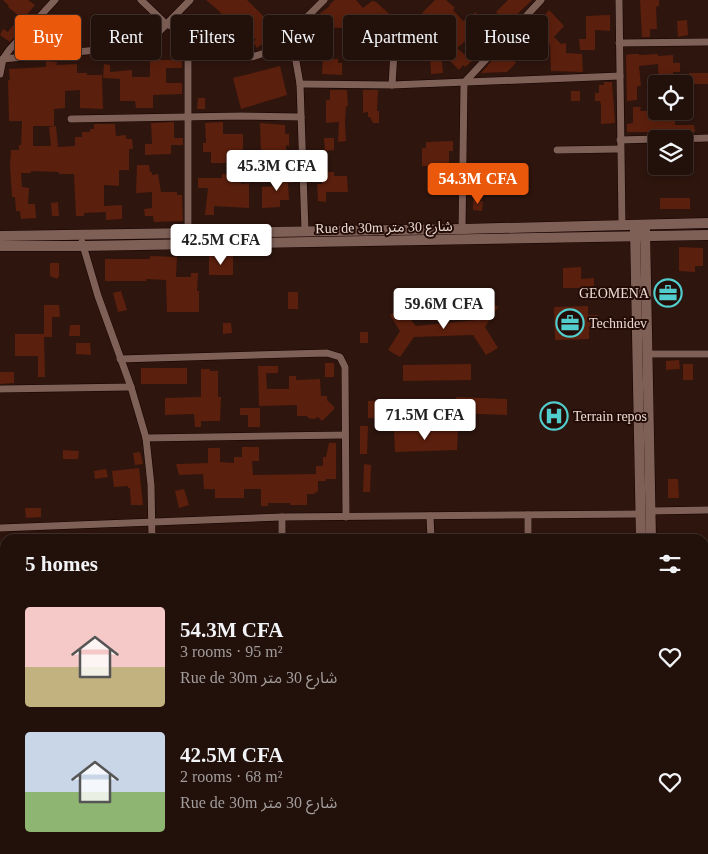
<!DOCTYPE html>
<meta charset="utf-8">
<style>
body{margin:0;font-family:"Times New Roman","Noto Sans Arabic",serif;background:#2e1e18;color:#f1f3f6;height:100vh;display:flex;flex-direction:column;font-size:19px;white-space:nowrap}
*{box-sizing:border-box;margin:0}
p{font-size:16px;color:#a29d9c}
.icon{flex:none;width:28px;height:28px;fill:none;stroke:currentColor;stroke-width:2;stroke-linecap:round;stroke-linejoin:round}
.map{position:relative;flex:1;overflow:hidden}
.panel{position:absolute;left:0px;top:534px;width:709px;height:321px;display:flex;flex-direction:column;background:#22100a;border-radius:15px 15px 0 0;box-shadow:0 2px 8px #0003,0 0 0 1px #3f302b}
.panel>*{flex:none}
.banner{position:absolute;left:15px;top:15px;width:679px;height:45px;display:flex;gap:10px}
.tools{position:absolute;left:648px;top:75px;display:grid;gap:10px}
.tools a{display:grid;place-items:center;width:45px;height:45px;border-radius:5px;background:#22100a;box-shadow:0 2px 8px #0003,0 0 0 1px #3f302b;font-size:25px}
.price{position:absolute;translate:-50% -42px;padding:0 11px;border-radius:5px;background:#fff;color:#222;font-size:16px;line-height:32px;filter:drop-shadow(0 1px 2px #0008)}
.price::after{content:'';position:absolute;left:50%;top:30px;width:15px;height:11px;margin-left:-8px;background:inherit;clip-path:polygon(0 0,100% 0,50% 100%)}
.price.selected{background:#ea580c;color:#fff}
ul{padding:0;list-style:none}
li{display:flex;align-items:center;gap:15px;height:125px;padding:0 25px}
li span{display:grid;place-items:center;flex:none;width:140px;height:100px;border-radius:5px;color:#555}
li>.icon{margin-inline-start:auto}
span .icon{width:60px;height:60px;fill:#fffc;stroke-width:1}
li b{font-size:21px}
h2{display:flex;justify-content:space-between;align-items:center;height:60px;padding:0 25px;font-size:21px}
.chip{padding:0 18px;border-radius:5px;background:#22100a;box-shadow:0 2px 8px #0003,0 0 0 1px #3f302b;font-size:18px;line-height:45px}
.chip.selected{background:#ea580c;color:#fff}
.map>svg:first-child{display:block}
.green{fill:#5d2d20}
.building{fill:#5b1f0d}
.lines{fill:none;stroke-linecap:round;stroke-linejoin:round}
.street-casing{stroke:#150200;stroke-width:8}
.secondary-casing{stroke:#150200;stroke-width:11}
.street{stroke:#7f6057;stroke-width:7}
.secondary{stroke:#7f6057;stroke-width:10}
.labels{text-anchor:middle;stroke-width:4;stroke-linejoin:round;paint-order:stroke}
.street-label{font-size:14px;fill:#ecdad5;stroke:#240c06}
.poi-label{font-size:14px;fill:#ecdad5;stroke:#240c06;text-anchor:start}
</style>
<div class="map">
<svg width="708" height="854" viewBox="0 0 708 854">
<rect width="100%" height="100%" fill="#2e150e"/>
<path class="green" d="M414,534V539H318V537Z"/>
<g class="building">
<path d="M3,0H28L35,5L23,19L8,7L9,6Z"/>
<path d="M206,0H247L274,27L263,39L265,42L257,48L253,42L256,40L243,27L237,33L219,11Z"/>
<path d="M335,0H356L363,8L372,1L376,2L394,18L382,29L375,22V39L359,40V43L342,44V28L326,27L324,24L320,27L314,18L330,6L329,5Z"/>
<path d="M435,0H446L455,8L453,10L463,21L468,18L470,20L475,12L496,34L481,49L470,37L457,48L472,61L465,67L463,65L459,70L441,52L443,73L431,74L430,53L435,46L433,45H437L451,30L442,21L430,34L424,29L431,22L422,13Z"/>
<path d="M508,0H532L507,24L496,12Z"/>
<path d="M640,0H659V6L656,7L657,29H650V37H642Z"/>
<path d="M549,10L564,26L554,37L561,44L566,43V53L582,54L583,72L551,71L550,44L535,61L513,39L521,31L527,37L543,24L547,19L544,16Z"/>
<path d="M610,15V31L595,30V50H580L579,39H586V16Z"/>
<path d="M19,18L26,24L10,42L0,35L3,29L8,32Z"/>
<path d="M687,20L688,35L678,37L677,21Z"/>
<path d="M323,52H333V59H338V63H342V75L322,74Z"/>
<path d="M507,54L516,63L507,72L481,73L495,57L499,60Z"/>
<path d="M631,54H639V55L658,54V56L673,55V63H680V72H673V84H659L658,64L639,66L641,86H637V100L627,101L626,55Z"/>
<path d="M150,60H182V68H166V83H182V94L153,95V108H136L135,101H120V79L103,78L104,64L110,65V72L132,70V77H150Z"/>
<path d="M46,61L57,62L56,65L77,64V73H87V75H102L103,109L80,108V90L65,91V108L54,109V126H33V146H51L49,127L56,126L58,147L75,146V137H82V132H90V129H94V124H115L116,136L126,135V139H132L133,149H129V170H119V186L104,185V206L122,205V219L106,220V212L84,213V216H76L74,174H59V172L31,171V173H21L22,187L29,188L28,204H35L36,218L21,219L20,211H16L15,197H12L10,166L11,150H19V145H21L22,121H9L8,80H10L9,69L46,67Z"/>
<path d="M280,66L287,95L241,109L233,78Z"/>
<rect x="689" y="73" width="19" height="11"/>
<path d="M604,82H612L615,123L601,124V105L600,101H595V93H599V85H604Z"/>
<path d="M330,90H347L348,106H346L345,121L346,141L338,142L339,122L326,123V100H330Z"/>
<path d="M363,90H378L377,111H379V123H373L370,117H368V112L363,113Z"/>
<rect x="571" y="91" width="9" height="10"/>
<path d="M198,98H205V109H197Z"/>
<path d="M633,107H641L640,111H656L655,117H675V125H694L695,132H627V124L633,123Z"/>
<path d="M174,122V138H183V145H171V154L145,155V144H152L151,123Z"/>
<path d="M223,122V134H243V157L226,156V163H211V152H203V143H206L205,123Z"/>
<path d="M260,123L285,125V134H289V146L286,145V156H276V153L261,154Z"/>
<path d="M324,138H334V150L325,151Z"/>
<path d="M453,141V151H449V166H422V148H426V142Z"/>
<path d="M137,165H149L150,172H152V175L158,174L161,192H177V195H182L183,221L154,222L153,216H145L144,209L152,208V192L136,193Z"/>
<path d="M322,172H334V176H347L348,192H326V202L318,201L317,184H322Z"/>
<path d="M222,174L241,175V184L249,183V208L214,206V215H205L208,188H198V178H222Z"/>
<path d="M292,174L293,183H288L289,200H280V207L262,208V187L276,186V175Z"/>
<rect x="660" y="198" width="30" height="11"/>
<path d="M473,200L483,201L482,211L473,210Z"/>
<path d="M58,202L59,216H52L51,203Z"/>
<path d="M679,247L703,248V266H695V272L679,271Z"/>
<path d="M150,256L177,257L176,277H191V273H198L197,291H199V312H167L166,280L146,279V281H105V259H150Z"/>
<rect x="209" y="256" width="24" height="19"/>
<path d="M50,263H59V276L57,279L50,276Z"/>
<path d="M581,267V279L594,278V288H563V268Z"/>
<path d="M121,291L127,310L118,312L113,293Z"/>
<rect x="288" y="292" width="10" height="17"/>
<path d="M489,300L498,307L485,327L498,348L486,355L473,335L414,337L400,357L388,350L400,331L390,315L401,308L416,326L477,320Z"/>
<path d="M44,305H59L60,317H52V337H44L45,377H38V356H15V334H44Z"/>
<path d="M588,306V315H598V330H589V339L555,340L554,307Z"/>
<path d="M223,323H231L232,333L223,334Z"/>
<path d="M70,325H80V336H69Z"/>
<rect x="360" y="332" width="8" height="11"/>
<path d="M76,343H90L91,355L76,354Z"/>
<path d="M679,360L680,369L666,370V361Z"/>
<rect x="325" y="363" width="9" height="14"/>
<path d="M471,364V380L403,381V365Z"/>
<rect x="683" y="364" width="10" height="16"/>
<path d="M258,366H278V373H266L267,389H289V376H296V380L320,379L321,396H327V400L335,408L322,421L318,417L314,419L308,418L307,416H297V405L259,406Z"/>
<rect x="141" y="368" width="46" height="16"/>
<path d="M201,369H210V371H218V397H221L220,421H201V427H195L194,414L165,415V398L201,397Z"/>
<path d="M0,372H14V383L0,384Z"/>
<path d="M456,397L507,399V415L455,413Z"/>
<path d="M402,399L403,417L368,418V401Z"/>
<path d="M240,408H260V427H248V415H240Z"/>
<path d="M360,426H368L367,454H360Z"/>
<path d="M394,431H458L457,450L395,452Z"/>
<path d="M329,443H336V479H326V481H318V492H315V494H307V505H290V503H268V506H261V489H244V498H215V489H204L203,474L179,475L176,464L208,463V448H220V462L234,463V457H242V447H259V461H252L253,475L316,474V466H323V457H326Z"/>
<path d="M63,450L79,451L78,459H63Z"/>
<path d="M140,452L143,464L135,465L133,453Z"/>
<path d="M364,464L371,465L370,492H363Z"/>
<path d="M139,468L143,505H131L130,488H128V486L114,487L112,471Z"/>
<path d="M106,469L108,477L95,479L94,471Z"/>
<path d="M668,479H678L679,498H668Z"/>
<path d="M184,489L189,505L179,508L175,491Z"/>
<path d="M25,508H41V517L26,518Z"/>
</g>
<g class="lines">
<g class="street-casing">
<g id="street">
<path d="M141,0L166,24L245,56L252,57L293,44"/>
<path d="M619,0L622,225"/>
<path d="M188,34V233"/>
<path d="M619,43L708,42"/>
<path d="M3,59L139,46L152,39L190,0"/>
<path d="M0,74L3,59L10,49L55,0"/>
<path d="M300,84L392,85L620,76"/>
<path d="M392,85L394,52L414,26"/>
<path d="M71,119L241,116L301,117"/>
<path d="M678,139L708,138"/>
<path d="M620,140L656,139"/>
<path d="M557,150L620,149"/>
<path d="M462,229L464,83L541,0"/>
<path d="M305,231L300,84L293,44L295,33L303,21L324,0"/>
<path d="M82,242L98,296L131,387L146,438L151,485L152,539"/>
<path d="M647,354H708"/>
<path d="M120,359L327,353L340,357L345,367L346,517"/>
<path d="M0,389L131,387"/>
<path d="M146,438L345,435"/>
<path d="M650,511L708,510"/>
<path d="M528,515V539"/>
<path d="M430,516L431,539"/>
<path d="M282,517V539"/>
<path d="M0,528L282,517L640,514"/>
<path d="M0,611H5"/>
<path d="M0,653L5,654"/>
<path d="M704,676H708"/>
<path d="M0,701H5"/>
<path d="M0,779H5"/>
<path d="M160,850V854"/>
<path d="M451,850V854"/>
</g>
</g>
<g class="secondary-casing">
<g id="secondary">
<path d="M635,230L641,539"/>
<path d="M645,230L651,539"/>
<path d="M0,236L462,229L708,223"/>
<path d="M0,246H82L708,235"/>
<path d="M645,850V854"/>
<path d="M654,850L655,854"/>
</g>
</g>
<use href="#street" class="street"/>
<use href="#secondary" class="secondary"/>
</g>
<defs>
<g id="office-ring" transform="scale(1.4375)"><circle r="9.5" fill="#240c06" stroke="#52cdcd" stroke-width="1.5"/><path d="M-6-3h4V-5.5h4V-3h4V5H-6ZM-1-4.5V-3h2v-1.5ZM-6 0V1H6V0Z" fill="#52cdcd"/></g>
<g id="hospital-ring" transform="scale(1.4375)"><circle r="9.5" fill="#240c06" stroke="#52cdcd" stroke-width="1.5"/><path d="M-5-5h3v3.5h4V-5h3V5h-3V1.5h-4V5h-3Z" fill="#52cdcd"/></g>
</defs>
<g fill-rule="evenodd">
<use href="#office-ring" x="668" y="293"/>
<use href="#office-ring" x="570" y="323"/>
<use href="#hospital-ring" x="554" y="416"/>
</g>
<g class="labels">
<g class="street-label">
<text transform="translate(384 227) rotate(-1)" y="5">Rue de 30m شارع 30 متر</text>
</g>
<g class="poi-label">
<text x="649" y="298" text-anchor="end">GEOMENA</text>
<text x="589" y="328">Technidev</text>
<text x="573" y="421">Terrain repos</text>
</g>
</g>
</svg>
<div class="tools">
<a><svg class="icon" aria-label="locate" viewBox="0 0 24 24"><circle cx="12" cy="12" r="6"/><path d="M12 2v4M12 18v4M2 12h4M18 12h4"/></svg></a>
<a><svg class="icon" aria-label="layers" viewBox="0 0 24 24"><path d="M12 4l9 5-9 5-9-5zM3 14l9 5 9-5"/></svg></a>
</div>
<b class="price" style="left:277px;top:192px">45.3M CFA</b>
<b class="price selected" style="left:478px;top:205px">54.3M CFA</b>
<b class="price" style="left:221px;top:266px">42.5M CFA</b>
<b class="price" style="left:444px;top:330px">59.6M CFA</b>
<b class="price" style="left:425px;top:441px">71.5M CFA</b>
<div class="banner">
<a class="chip selected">Buy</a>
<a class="chip">Rent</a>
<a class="chip">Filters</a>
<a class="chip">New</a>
<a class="chip">Apartment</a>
<a class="chip">House</a>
</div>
<section class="panel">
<h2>5 homes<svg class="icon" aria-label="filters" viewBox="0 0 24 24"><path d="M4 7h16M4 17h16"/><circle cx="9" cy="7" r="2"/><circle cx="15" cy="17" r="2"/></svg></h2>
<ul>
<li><span style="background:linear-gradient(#f6c9c9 60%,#c2b280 0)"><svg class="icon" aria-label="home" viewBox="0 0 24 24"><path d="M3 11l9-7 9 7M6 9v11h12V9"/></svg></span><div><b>54.3M CFA</b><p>3 rooms · 95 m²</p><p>Rue de 30m شارع 30 متر</p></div><svg class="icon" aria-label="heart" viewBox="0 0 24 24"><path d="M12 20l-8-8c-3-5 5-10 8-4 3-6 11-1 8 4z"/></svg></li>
<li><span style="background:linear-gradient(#c9d6e8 60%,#8fb573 0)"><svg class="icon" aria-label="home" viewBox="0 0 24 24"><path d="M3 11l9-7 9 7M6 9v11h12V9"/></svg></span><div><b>42.5M CFA</b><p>2 rooms · 68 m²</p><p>Rue de 30m شارع 30 متر</p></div><svg class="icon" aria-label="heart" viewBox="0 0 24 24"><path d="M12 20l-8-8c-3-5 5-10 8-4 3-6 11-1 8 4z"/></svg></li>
</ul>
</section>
</div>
